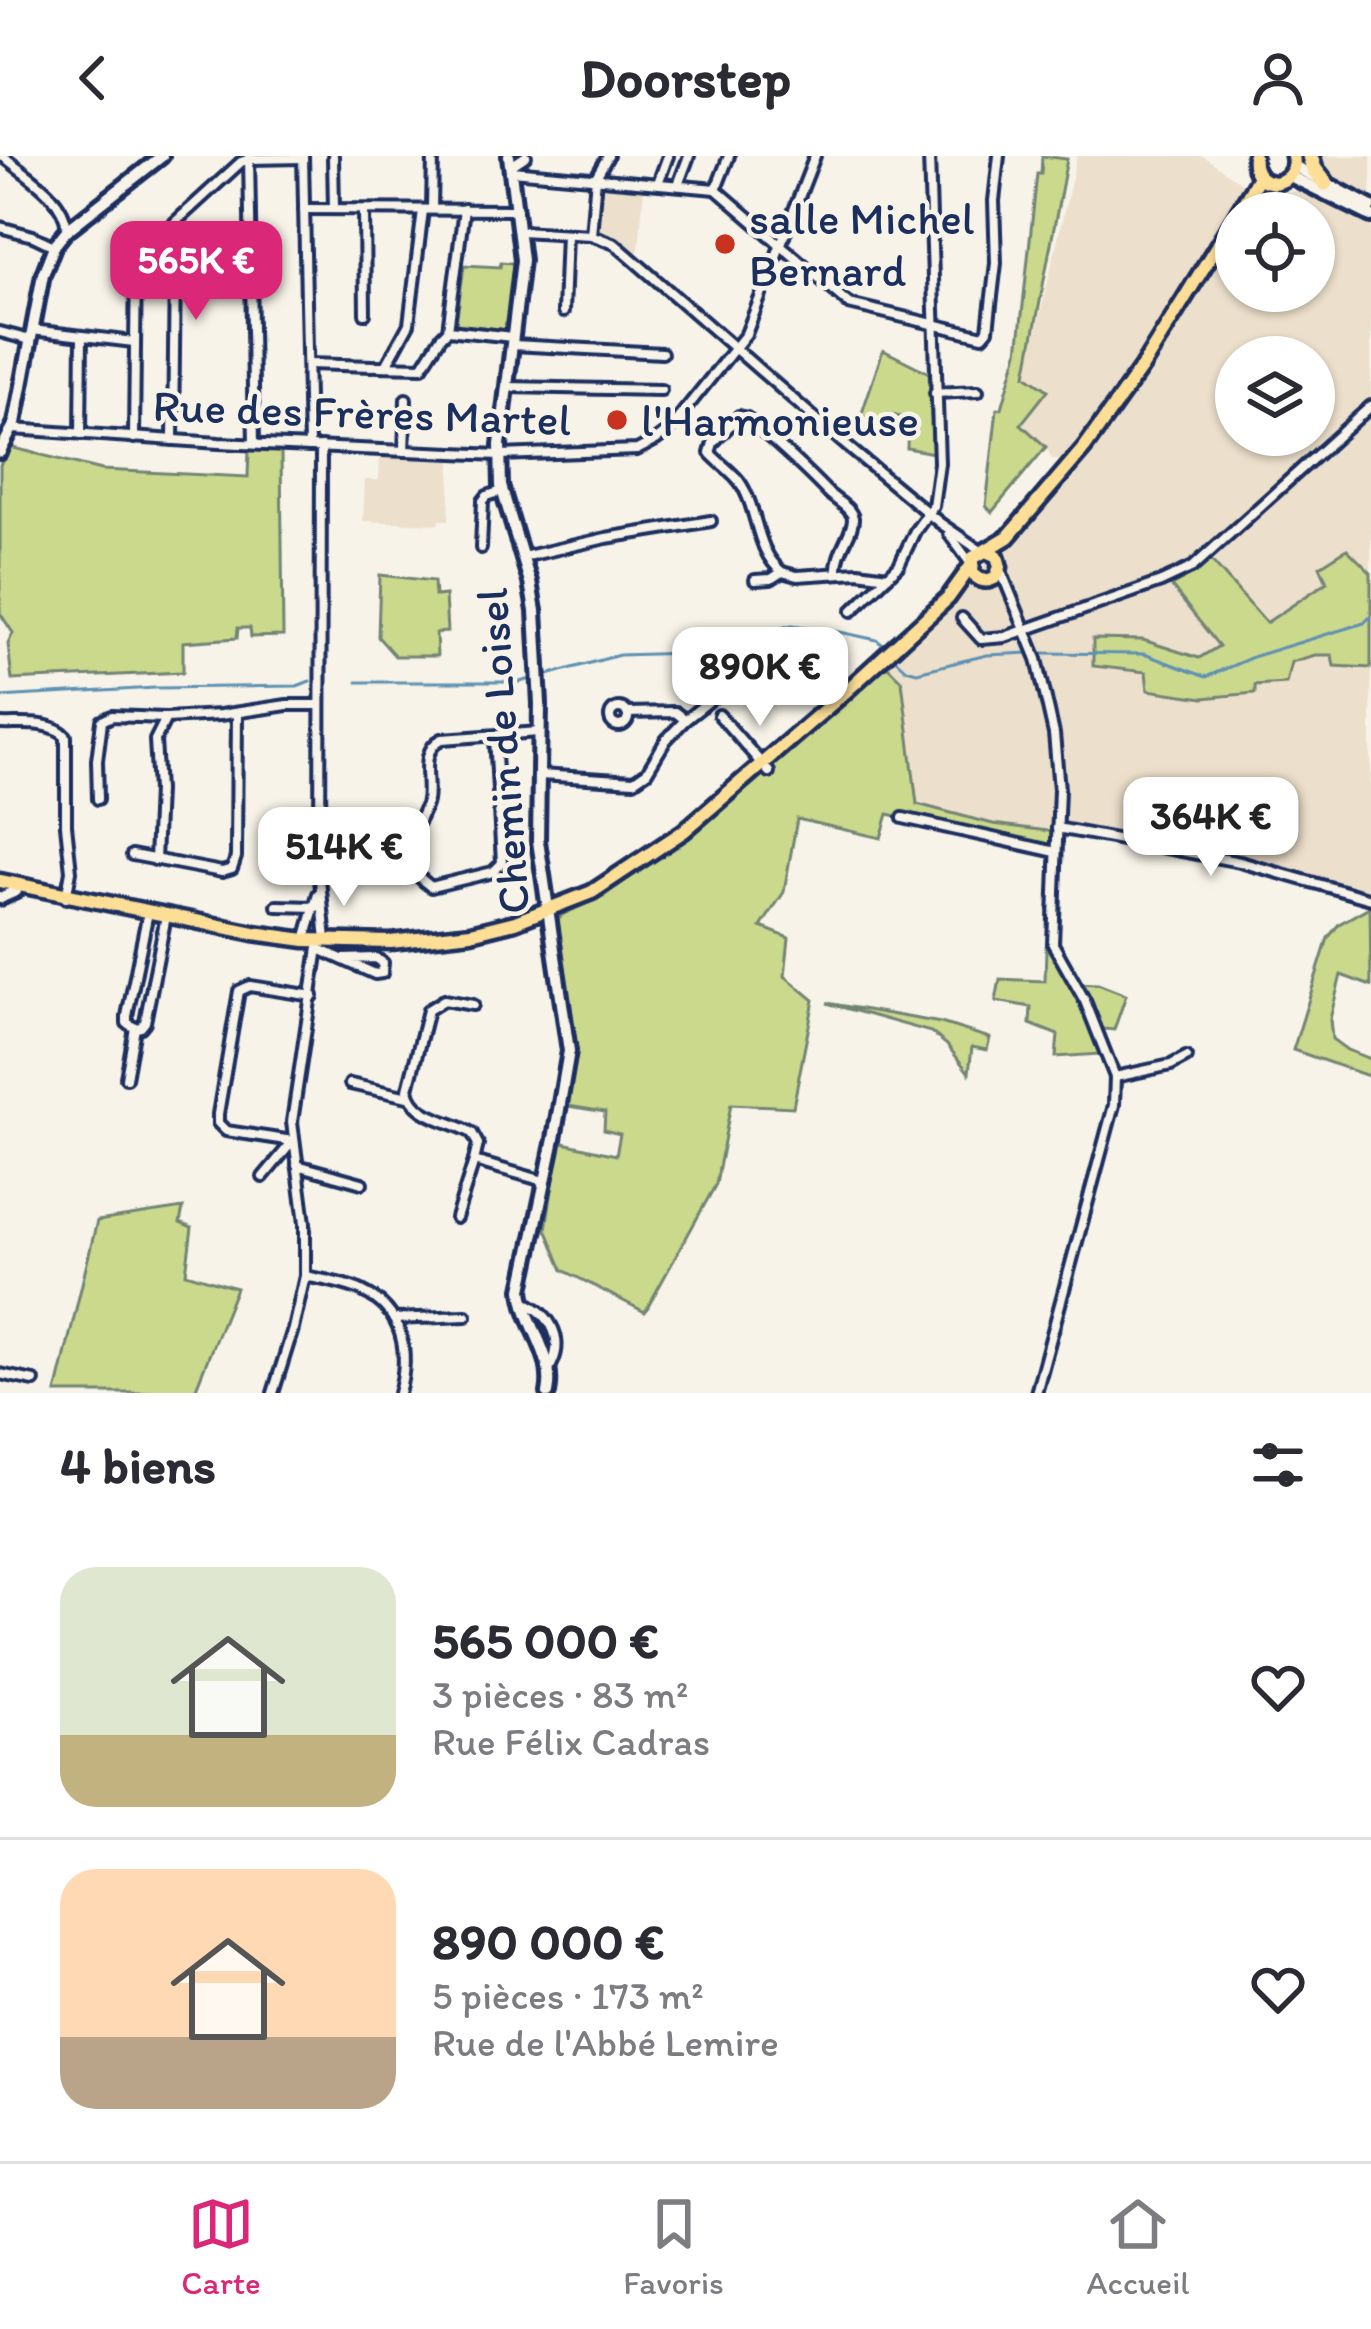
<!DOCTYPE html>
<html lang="fr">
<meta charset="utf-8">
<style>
body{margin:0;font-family:Itim,sans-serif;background:#f2f2f3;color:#2b2b33;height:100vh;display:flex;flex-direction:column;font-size:45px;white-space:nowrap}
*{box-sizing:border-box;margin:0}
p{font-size:39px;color:#7c7c81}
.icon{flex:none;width:66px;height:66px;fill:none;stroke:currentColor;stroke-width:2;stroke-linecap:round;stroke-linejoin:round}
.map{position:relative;height:1237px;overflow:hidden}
.panel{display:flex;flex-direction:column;background:#fff;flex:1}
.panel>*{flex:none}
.fabs{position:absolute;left:1215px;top:36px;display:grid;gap:24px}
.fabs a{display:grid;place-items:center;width:120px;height:120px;border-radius:50%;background:#fff;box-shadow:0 3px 9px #0004;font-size:60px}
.price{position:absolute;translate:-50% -102px;padding:0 27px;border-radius:24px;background:#fff;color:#222;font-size:39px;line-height:78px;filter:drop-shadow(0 3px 6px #0008)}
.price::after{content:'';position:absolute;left:50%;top:72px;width:36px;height:27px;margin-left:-18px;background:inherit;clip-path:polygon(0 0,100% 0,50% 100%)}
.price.selected{background:#db2777;color:#fff}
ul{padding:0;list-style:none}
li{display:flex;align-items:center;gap:36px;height:300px;padding:0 60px}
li+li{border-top:3px solid #e1e1e2}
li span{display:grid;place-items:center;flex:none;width:336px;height:240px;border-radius:36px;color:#555}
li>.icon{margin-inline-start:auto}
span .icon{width:144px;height:144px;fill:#fffc;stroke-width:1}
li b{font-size:51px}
h2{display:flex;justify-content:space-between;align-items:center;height:144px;padding:0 60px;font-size:51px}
header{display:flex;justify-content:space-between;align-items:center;height:156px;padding:0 60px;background:#fff;font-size:54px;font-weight:800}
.tab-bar{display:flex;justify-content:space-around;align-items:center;height:168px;border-top:3px solid #e1e1e2;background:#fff;font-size:33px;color:#7c7c81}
.tab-bar a{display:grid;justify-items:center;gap:6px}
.tab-bar .selected{color:#db2777}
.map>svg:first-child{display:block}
.built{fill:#ecdfcb;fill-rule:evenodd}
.green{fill:#cbd98c;stroke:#738475;stroke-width:3}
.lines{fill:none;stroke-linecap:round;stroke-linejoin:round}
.stream{stroke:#5e91b3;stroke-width:3}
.street-casing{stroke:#1b2f5e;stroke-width:16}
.secondary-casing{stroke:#1b2f5e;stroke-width:20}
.primary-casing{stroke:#1b2f5e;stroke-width:21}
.highway-casing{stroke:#1b2f5e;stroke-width:24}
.street{stroke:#f7f3e8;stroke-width:8}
.secondary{stroke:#f7f3e8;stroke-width:10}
.primary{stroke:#fcde96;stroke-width:12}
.highway{stroke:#fcde96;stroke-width:15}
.poi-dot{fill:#c8321e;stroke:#f7f3e8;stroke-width:4.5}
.labels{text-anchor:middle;stroke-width:9;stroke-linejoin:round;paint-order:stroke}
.poi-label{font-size:45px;fill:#1b2f5e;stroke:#f7f3e8;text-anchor:start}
.street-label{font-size:45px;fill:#1b2f5e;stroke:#f7f3e8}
</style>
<header><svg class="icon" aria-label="back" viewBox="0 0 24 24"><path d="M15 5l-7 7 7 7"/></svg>Doorstep<svg class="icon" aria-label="person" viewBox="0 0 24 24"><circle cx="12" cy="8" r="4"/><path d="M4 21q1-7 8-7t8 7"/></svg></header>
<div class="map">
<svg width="1371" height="1237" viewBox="0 0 1371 1237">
<rect width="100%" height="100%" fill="#f7f3e8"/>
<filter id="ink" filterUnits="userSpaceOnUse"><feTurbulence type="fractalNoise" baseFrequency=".00833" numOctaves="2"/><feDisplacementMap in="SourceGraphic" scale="24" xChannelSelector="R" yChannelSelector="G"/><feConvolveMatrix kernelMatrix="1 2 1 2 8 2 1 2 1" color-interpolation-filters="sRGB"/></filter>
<g filter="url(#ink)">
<g class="built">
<path d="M1077,0H1203L1243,28L1231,52L1120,227L1064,303H1052L1046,291L1021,268L1048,234L1026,220Z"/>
<path d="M1321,0H1371V40L1324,16Z"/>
<path d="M604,28L644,31L639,94L635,98L613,79L600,77L598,74L601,30Z"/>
<path d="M1301,35L1371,70V745L1238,709L1052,674L993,668L917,648L902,525L884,507L984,411L1144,222L1236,76V135H1314V57H1248L1254,47L1285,36ZM1236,201H1314V279H1236Z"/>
<path d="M380,301L451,305L449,364H440L439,368L363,365L365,324H379Z"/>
</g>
<g class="green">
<path d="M1042,0L1067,3L1026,219L1048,234L1021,268L1046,291L992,356L986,350L997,253L1002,252L1018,196L1037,18H1041Z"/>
<path d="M501,106L513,107L508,174L456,168L464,109L500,111Z"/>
<path d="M883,194L929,217L933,297L907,292L908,263L889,258L887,267L861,260Z"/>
<path d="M10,291L102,314L248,321L249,293L281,294L283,480L251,481L250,472H238L237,482L183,486V516L12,524L8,488L13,477L0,457V309Z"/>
<path d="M1347,393L1371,417V512L1334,510L1332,499H1315L1291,506L1286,527L1255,529V537L1203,542L1148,534L1146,516L1093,510V483L1143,484L1199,502L1219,490L1171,430L1195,417L1211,404L1266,467L1327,426L1320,410Z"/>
<path d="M380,419L434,425L435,440L445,439L447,476L436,477L437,500H395L378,481Z"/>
<path d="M884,507L902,525L917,648L993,668L1064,677L1063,695L888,658L881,682L797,663L784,736L761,771L789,782L785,820L814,844L793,951L731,948L716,1028L645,1156L563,1114L546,1073L559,986L616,999L620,978L604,974L605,956L568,950L573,896L554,768L562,759L605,739L703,670L832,557Z"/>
<path d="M1370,745L1371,830L1341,819L1330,863L1332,883L1347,894L1371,903V921L1293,894L1328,782L1339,768L1369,751Z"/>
<path d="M1046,792L1054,797L1073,827L1098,828L1126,839L1114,874L1104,873L1092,877L1101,898L1056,901L1058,879L1030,868L1031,851L996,845L1000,823L1045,825Z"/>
<path d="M827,847L941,867L990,882L987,894L972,891L969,917L947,889L931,876Z"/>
<path d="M183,1052L180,1067L192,1072L186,1117L236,1132L194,1237H56L97,1065Z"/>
</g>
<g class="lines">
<g class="stream">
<path d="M1040,497L1144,498L1206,521L1255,500L1364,467L1371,460"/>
<path d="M895,503L906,513L917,516L987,499L1030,497"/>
<path d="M544,520L619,499L687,497L792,469L840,476L877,484L883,489"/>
<path d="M357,526H520L535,522"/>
<path d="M0,541L155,532L297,530L310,525"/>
</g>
<g class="street-casing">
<g id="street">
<path d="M3,0C27,20 64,40 67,73"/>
<path d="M303,0L309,291"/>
<path d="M333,0L334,53"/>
<path d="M249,1L254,288"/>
<path d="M511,10L526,0"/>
<path d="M512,15L716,33"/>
<path d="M658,27L668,0"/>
<path d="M678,29L689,0"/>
<path d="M716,33L849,148L983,180L988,174L996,107L994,45L999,0"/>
<path d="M716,33L729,0"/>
<path d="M304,53L517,54"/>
<path d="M432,53L433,0"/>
<path d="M364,54L365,158"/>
<path d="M0,71L33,80L54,90"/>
<path d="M520,75L591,79L615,88L848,291L940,367L981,395"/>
<path d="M591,79L596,21L608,0"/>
<path d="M148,91L173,103L175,108L173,284"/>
<path d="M563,156L566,78"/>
<path d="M32,174L134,186"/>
<path d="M448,174L464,53"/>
<path d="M448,174L512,181"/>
<path d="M0,176L30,184"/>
<path d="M513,189L662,197"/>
<path d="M308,208L373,210"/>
<path d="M377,210L422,211L441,181L448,174"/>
<path d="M386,210L409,168L423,54"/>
<path d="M507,231L661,234"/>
<path d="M935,237L978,235"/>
<path d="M13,273L219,287L500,299L637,294L656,284L668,275L746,178L815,0"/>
<path d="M81,278L82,180"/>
<path d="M134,282L136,102L241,6L250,3L303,2"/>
<path d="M321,291L320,724L326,784"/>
<path d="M404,295L406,243"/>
<path d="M949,378L971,408"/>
<path d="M481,392L483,345L487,340L502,335"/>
<path d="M523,401L606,382L711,365"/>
<path d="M1001,415L1037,503L1054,578L1059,633L1053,788L1085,845L1115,921L1114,949L1036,1237"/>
<path d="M782,416C754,393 759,353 739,325C731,315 719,307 710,297L713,287L739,260L747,262C775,286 801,309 826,335C833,343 851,351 853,362C854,377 835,396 837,417"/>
<path d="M755,424L771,423L782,416L797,420L858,416L888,420"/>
<path d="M852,455L899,409L915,375L933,350L939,307L929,0"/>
<path d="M962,462L981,483L1005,481L1161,426L1193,411L1371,250"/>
<circle cx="619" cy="561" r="9"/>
<path d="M627,557L675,556L685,564L742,519"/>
<path d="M719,559L769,616"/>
<path d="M0,568C21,569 51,564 66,580V669L71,715L66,742"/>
<path d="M495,580L502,707L493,716L431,731C421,723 410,715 408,700C405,681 423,664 427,645C431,624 418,595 442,583L539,576"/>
<path d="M540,619L634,625L647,616L666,584L685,564"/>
<path d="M98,643L97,604L102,565L112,560L165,562"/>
<path d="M903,662L1056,696"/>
<path d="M1057,672L1240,706L1371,743"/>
<path d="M132,699L222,716L232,713L236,701L237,557"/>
<path d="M155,704L158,634L155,584L166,562L220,559L287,549H320"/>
<path d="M277,750L316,751"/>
<path d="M148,756L127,860V867L135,872L141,871L145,866L166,760"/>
<path d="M305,784L318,738"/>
<path d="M319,793L375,818L382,817L383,807L376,802L344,803"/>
<path d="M473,849L444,844L428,854L408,933C413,962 451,964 472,977L478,988L474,1005L544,1025"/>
<path d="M1115,921L1171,909L1186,901"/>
<path d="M126,922L135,872"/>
<path d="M350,928L408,941"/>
<path d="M293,985L226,975L218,967V958L239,835L250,830L313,840"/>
<path d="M297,1009L362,1027"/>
<path d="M263,1021L293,985"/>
<path d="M456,1062L474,1005"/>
<path d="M305,1120C323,1124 345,1127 362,1135C404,1155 410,1197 399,1237"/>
<path d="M524,1146C552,1158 566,1186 549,1213"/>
<path d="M394,1163L466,1160"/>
<path d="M0,1218L34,1225"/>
<path d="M273,1237L293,1173L305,1120V1067L292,966L319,785"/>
</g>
</g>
<g class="secondary-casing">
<g id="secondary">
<path d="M509,0L522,104L500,289L501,330L530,426L535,455L540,548L538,685L569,895L554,983L522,1133C525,1171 556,1198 548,1237"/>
<path d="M1294,10L1371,51"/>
<path d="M1290,20L1371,60"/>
<path d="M0,296L15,267L43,118L54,90L66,75L162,0"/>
<path d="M0,742L16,735"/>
</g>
</g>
<g class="primary-casing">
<g id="primary">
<path d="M1254,0C1252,15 1260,26 1275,27C1289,24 1296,14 1293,0"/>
<path d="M1237,57L1259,21"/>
<path d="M986,395L997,400L1000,411L996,421C987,427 978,425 972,416L973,402L1008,381L1085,291L1142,211L1236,59"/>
<path d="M0,725L254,777L305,784L391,786L471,777L515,766L592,736L684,675L844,537L948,442L971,410"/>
</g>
</g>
<g class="highway-casing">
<path id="highway" d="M1310,0L1314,13L1325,27"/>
</g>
<use href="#street" class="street"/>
<use href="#secondary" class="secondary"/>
<use href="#primary" class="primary"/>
<use href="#highway" class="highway"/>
</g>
</g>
<g class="poi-dot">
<circle cx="725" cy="88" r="12"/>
<circle cx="617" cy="264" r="12"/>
</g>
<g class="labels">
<g class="poi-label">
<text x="749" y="78">salle Michel<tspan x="749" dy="52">Bernard</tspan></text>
<text x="641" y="280">l'Harmonieuse</text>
</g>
<g class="street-label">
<text transform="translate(362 256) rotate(2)" y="16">Rue des Frères Martel</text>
<text transform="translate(502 595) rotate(-94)" y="16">Chemin de Loisel</text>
</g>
</g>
</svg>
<div class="fabs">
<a><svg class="icon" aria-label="locate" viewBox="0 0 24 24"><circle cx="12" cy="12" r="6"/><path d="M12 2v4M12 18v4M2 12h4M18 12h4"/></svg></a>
<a><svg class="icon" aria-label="layers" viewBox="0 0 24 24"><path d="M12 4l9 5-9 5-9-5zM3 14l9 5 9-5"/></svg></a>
</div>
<b class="price selected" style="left:196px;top:167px">565K €</b>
<b class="price" style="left:760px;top:573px">890K €</b>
<b class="price" style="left:1211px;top:723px">364K €</b>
<b class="price" style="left:344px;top:753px">514K €</b>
</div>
<section class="panel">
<h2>4 biens<svg class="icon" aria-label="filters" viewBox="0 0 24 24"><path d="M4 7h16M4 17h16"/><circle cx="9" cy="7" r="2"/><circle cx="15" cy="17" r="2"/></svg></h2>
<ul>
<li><span style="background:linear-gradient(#dfe7d0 70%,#c2b280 0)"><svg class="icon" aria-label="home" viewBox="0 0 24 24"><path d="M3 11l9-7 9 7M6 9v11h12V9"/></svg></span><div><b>565 000 €</b><p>3 pièces · 83 m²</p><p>Rue Félix Cadras</p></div><svg class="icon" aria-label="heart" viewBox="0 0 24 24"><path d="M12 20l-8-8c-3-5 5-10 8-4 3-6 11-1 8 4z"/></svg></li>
<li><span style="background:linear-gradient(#ffd9b3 70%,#b9a48a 0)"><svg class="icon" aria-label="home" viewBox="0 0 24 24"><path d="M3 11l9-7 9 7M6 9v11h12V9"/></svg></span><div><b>890 000 €</b><p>5 pièces · 173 m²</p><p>Rue de l'Abbé Lemire</p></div><svg class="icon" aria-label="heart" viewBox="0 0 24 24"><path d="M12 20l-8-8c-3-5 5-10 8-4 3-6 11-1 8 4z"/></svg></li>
</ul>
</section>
<nav class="tab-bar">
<a class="selected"><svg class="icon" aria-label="map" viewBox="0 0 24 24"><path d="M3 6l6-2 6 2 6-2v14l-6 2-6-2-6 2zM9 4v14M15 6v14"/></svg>Carte</a>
<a><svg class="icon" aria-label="saved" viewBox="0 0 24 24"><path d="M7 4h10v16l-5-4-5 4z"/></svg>Favoris</a>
<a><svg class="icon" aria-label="home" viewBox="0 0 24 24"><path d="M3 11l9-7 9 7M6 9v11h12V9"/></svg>Accueil</a>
</nav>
